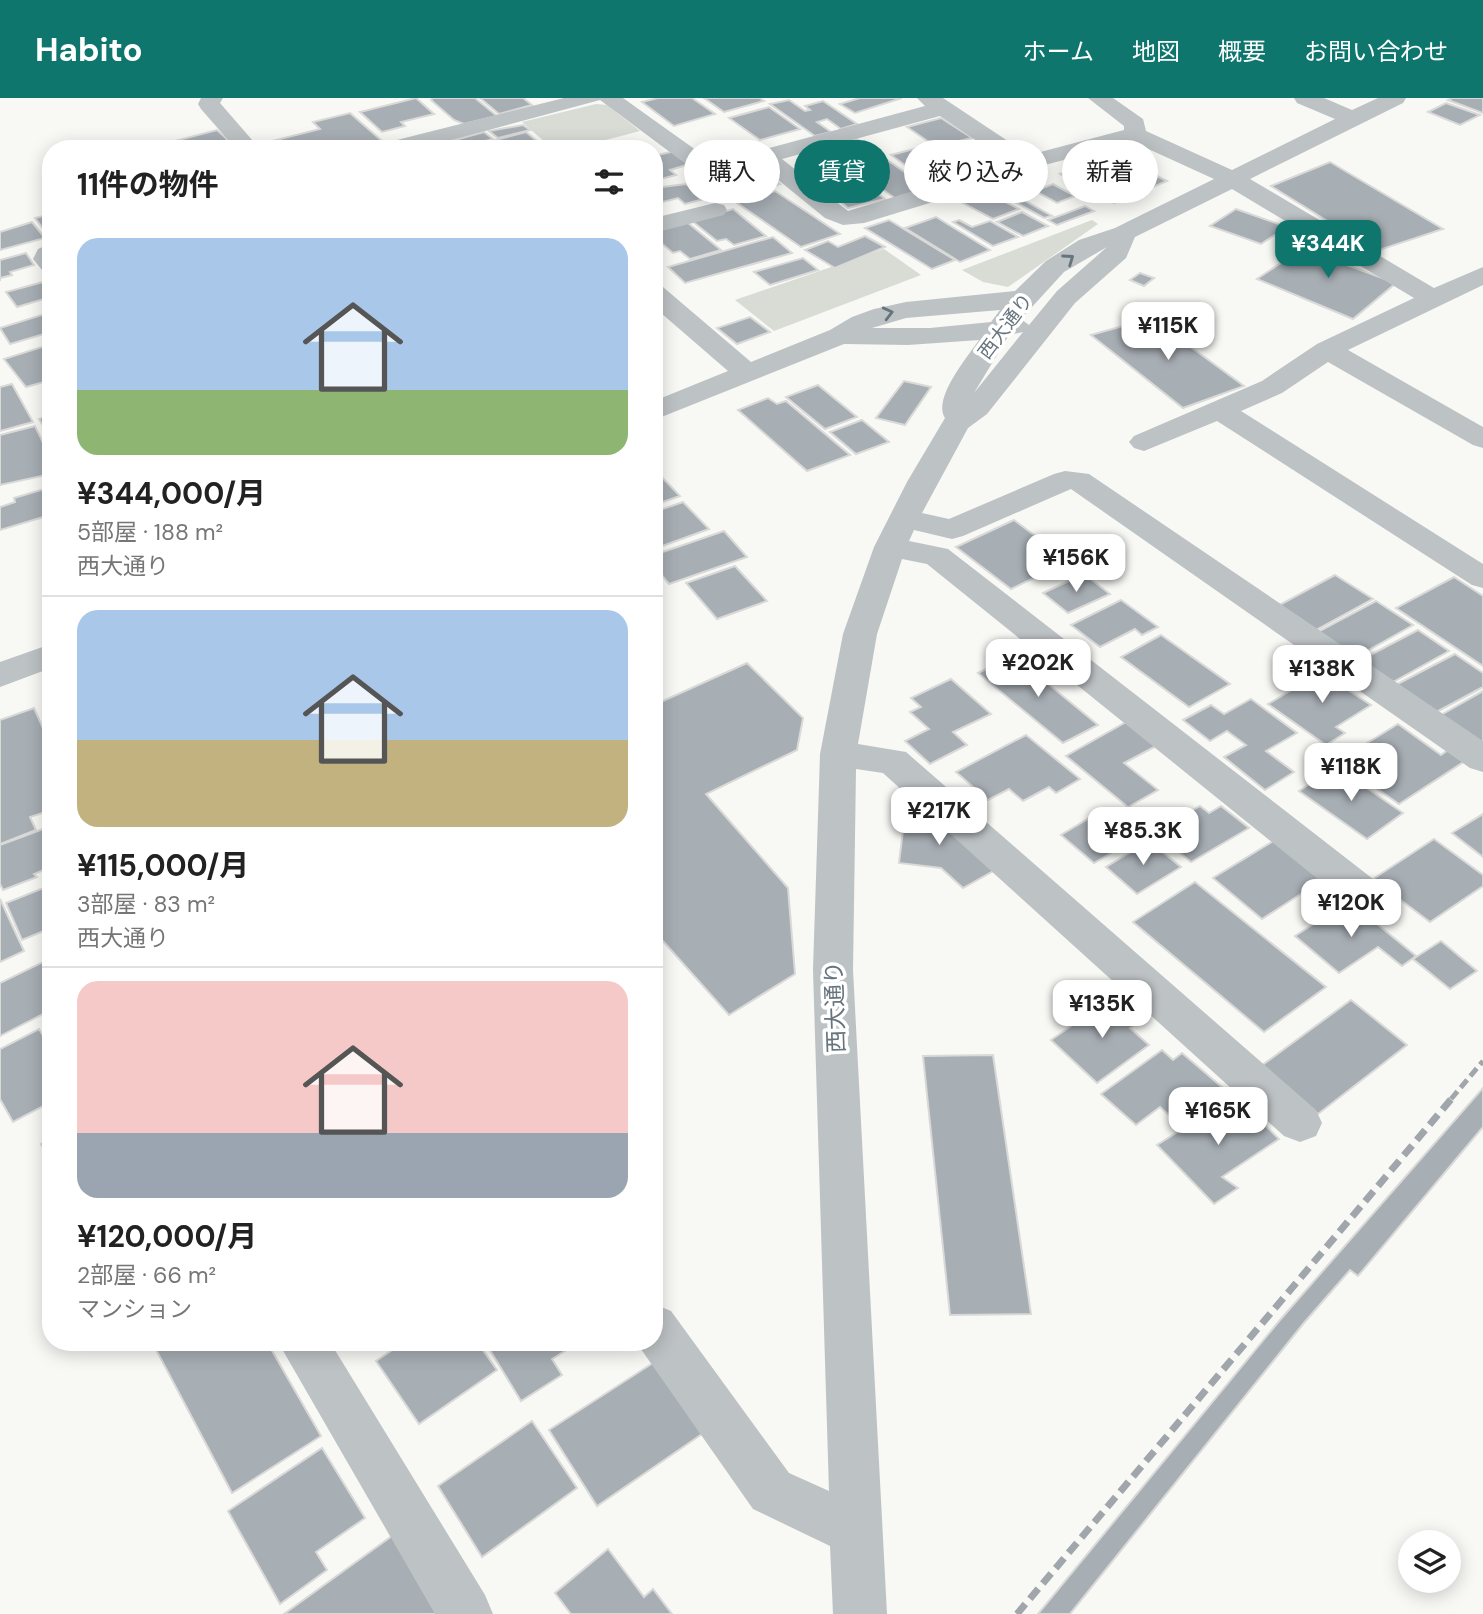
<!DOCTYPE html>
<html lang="ja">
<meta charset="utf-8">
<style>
body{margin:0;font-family:"DM Sans","Noto Sans JP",sans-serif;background:#f2f2f2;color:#222;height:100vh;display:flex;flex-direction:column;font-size:26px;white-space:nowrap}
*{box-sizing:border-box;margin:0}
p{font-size:23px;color:#767676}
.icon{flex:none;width:38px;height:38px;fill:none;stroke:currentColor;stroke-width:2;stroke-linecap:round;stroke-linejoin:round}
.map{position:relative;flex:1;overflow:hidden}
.details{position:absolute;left:42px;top:42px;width:621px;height:1211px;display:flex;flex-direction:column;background:#fff;border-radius:28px;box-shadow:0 4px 18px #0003}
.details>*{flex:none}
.guide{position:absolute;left:684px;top:42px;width:665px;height:63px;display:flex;gap:14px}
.fabs{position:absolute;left:1398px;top:1432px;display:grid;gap:14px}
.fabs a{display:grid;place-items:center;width:63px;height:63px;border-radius:50%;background:#fff;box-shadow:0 4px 18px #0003;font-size:35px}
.price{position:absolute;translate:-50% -60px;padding:0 16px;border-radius:14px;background:#fff;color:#222;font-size:23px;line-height:46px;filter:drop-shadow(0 2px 4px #0008)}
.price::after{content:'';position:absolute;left:50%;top:42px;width:21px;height:16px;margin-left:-10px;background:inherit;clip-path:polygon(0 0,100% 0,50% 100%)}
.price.active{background:#0f766e;color:#fff}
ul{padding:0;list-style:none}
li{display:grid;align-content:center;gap:14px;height:371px;padding:0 35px}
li+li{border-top:2px solid #e0e0e0}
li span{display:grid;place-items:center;height:217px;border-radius:21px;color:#555}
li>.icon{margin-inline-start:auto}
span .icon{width:126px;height:126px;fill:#fffc;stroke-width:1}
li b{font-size:30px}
h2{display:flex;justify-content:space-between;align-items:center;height:84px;padding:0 35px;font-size:30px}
.tag{padding:0 24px;border-radius:32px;background:#fff;box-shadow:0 4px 18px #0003;font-size:24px;line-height:63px}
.tag.active{background:#0f766e;color:#fff}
header{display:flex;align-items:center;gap:42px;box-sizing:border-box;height:98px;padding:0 35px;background:#0f766e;color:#fff}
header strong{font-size:33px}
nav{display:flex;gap:38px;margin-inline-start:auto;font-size:24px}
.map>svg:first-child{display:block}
.green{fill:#d8dcd5}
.building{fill:#a7aeb4;stroke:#d9d9d8;stroke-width:2}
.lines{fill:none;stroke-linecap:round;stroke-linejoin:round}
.minor{fill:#bdc2c5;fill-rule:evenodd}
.rail-far1{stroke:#a0a6ab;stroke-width:5;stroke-dasharray:10 5;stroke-linecap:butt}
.rail{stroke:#a0a6ab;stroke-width:7;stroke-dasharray:13 7;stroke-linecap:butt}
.oneway{stroke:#66747d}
.labels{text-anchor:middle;stroke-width:7;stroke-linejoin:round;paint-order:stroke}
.far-street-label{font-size:19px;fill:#66747d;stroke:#fff}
.street-label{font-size:23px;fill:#66747d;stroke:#fff}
</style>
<header>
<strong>Habito</strong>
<nav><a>ホーム</a><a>地図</a><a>概要</a><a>お問い合わせ</a></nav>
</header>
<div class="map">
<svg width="1483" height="1516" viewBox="0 0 1483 1516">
<rect width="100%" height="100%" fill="#f8f8f5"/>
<g class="green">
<path d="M596,6L607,7L640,33L571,51H553L522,24Z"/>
<path d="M1092,122L1098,126L1008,189L983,184L962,172Z"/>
<path d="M884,151L921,177L774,233L735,202Z"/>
</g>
<g class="building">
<path d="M416,0L434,16L401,24L405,28L382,34L360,14Z"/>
<path d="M433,0H475L497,18L464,26L454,22L431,2Z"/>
<path d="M480,0H523L532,7L499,16Z"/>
<path d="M658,0H692L715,16L674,28L642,4Z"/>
<path d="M704,0H759L764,3L724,14Z"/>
<path d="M860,0H902L855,15L840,6Z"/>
<path d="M1452,0H1483V15L1448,2Z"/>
<path d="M789,2L805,13L810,12L805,8L823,3L857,26L841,31L827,21L817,24L831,34L815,38L770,6Z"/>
<path d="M1446,5L1480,17L1460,27L1428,14Z"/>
<path d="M769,9L800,31L760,42L729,20Z"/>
<path d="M350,15L382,43L352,51H269L264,45L320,31L313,24Z"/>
<path d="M941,20L972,40L947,46L942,43L932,46L907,29Z"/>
<path d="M523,27L530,32L498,40L489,33Z"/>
<path d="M217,32L228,42L219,45L226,51H159L156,48Z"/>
<path d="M484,34L493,41L464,49L455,42Z"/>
<path d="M526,34L543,48L531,51H462Z"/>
<path d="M857,41L929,91L896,101L824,50Z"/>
<path d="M449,43L457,50L427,51L428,49Z"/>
<path d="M979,43L991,51L969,57L975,61L988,57L1005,69L975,77L941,53Z"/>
<path d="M925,48L967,78L933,87L891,57Z"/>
<path d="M674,53L690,66L670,72L676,77L661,81L654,75V58Z"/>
<path d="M832,59L885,101L848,110L796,68Z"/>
<path d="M1330,64L1443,131L1376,153L1271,88Z"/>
<path d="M1077,70L1100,81L1082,88L1060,76Z"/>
<path d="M760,71L780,86L724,101L710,90L734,84L728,80Z"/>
<path d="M1155,77L1167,83L1146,92L1133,85Z"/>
<path d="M1103,83L1119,91L1101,98L1085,89Z"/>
<path d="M686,86L704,101L685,106L678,100L663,104L654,96V90Z"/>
<path d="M1053,86L1075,98L1057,105L1035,93Z"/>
<path d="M997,87L1052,118L1044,120L989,90Z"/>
<path d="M775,93L840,136L801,149L737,105Z"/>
<path d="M1123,93L1132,98L1114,105L1104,99Z"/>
<path d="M973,94L989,102L996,99L1019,111L993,121L955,101Z"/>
<path d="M1085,108L1094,113L1057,127L1048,122Z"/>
<path d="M733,111L766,138L734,147L726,141L717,143L692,123Z"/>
<path d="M1236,111L1287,129L1261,146L1210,128Z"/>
<path d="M1022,114L1048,128L1023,138L997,124Z"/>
<path d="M51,116V138H49L35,120Z"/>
<path d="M936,119L990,152L960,164L905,130Z"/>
<path d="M889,122L955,162L932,171L865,130Z"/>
<path d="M959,122L972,129L990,123L1018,139L993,148L953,124Z"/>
<path d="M32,124L45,140L0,152V134Z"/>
<path d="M687,124L721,152L690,161L680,153L673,155L654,139V133Z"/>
<path d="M865,138L885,149L835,170L805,152L828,143L838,149Z"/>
<path d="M773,139L792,155L685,185L668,169Z"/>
<path d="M1312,144L1354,160L1344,166L1396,185L1353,221L1257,181Z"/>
<path d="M26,155L34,167L10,174L12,177L0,180V183V162Z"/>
<path d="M803,160L818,172L770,187L754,174Z"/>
<path d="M1140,175L1154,180L1144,188L1130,182Z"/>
<path d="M43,184L51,193V199L17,209L6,194Z"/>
<path d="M51,214V234L10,246L0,230Z"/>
<path d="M750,219L770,234L737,246L717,230Z"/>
<path d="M1151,220L1244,288L1183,310L1091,237Z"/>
<path d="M51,246V282L26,289L4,261Z"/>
<path d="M904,283L931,289L905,327L876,320Z"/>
<path d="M12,286L33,324L0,333V289Z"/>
<path d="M818,287L857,319L825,331L786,299Z"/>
<path d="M768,300L777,306L786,303L850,357L807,373L738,312Z"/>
<path d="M51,317V337H49L39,321Z"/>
<path d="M862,322L889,344L856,356L830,334Z"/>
<path d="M35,328L51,361V376L0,387V337Z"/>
<path d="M654,371L680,398L654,407Z"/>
<path d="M51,389V422L47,418L0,432V409L15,404L14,400Z"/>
<path d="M683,404L709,431L654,451V414Z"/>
<path d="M1014,422L1069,463L1011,491L956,449Z"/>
<path d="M724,433L747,459L669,486L654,468V457Z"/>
<path d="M735,468L767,503L717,521L686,485Z"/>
<path d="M1084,476L1110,496L1068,515L1043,495Z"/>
<path d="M1335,477L1373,501L1309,536L1272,511Z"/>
<path d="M1454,479L1483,498V568L1396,510Z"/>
<path d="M1121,502L1158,529L1142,537L1135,531L1100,549L1071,527Z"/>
<path d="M1376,503L1413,527L1349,563L1312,537Z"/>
<path d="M1418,532L1449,553L1384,589L1353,566Z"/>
<path d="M1161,537L1230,586L1189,609L1121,559Z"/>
<path d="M1455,556L1483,575V589L1427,619L1388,591Z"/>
<path d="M1013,557L1098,627L1063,645L978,575Z"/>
<path d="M747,565L803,620L797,652L706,696L788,790L795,876L729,917L654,833V607Z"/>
<path d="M1332,568L1358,586L1348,592L1371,607L1336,629L1345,635L1326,647L1268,606Z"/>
<path d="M951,581L991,616L953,634L967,647L930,666L905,643L929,631L910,614L921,609L911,600Z"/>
<path d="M1483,593V656L1434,621Z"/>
<path d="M1251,601L1297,635L1266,653L1294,674L1265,692L1224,659L1246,647L1227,633L1210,643L1183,622L1211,607L1224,616Z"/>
<path d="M34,610L51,648V712L30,719L36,732L0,746V622Z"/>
<path d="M1128,623L1158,647L1124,665L1158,692L1128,709L1066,658Z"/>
<path d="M1398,626L1441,657L1448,652L1465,663L1399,706L1338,663Z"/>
<path d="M1026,637L1080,681L1056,695L1049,689L1023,703L1009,691L988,702L956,674Z"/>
<path d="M1336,669L1403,715L1367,741L1299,693Z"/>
<path d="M917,702L995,772L963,790L941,770L899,765L906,708Z"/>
<path d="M1200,708L1209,715L1221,708L1249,730L1191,764L1155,734Z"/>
<path d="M1106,710L1140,738L1094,765L1061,737Z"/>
<path d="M1483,716V759L1452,735Z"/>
<path d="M51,728V769L34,776L37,779L3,792L0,786V747Z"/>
<path d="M1434,741L1483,777V788L1430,824L1373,781Z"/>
<path d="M1275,742L1324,781L1262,821L1213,780Z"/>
<path d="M1149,743L1181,769L1137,796L1106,769Z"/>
<path d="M1195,784L1326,889L1264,934L1133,824Z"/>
<path d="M51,787V830L22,842L6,805Z"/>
<path d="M0,801L24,853L0,864Z"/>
<path d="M1349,803L1416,858L1402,868L1378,849L1339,875L1295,838Z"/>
<path d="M1441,843L1477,873L1450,891L1413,861Z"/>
<path d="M51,860V912L0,938V885Z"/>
<path d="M1113,899L1140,923L1130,930L1149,947L1097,985L1051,942Z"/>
<path d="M1351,902L1407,947L1318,1016L1261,968Z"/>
<path d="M39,931L51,951V1004L13,1024L0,1001V951Z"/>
<path d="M1162,952L1173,962L1182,955L1223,990L1177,1024L1160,1009L1136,1027L1101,996Z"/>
<path d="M993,957L1031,1216L950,1217L923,958Z"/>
<path d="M1483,990V1029L1358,1178L1350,1172L1303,1226L1070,1516H1038L1280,1222Z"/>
<path d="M1235,998L1279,1041L1222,1079L1238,1090L1214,1106L1157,1047Z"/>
<path d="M51,1040V1064L41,1046Z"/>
<path d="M152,1244H267L321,1338L232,1395Z"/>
<path d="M404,1244H477L497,1272L419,1326L376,1263Z"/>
<path d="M485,1244H579L552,1261L562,1277L521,1303Z"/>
<path d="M653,1265L702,1336L597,1408L549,1332Z"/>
<path d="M532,1323L577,1390L482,1459L438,1388Z"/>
<path d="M322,1350L365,1420L316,1454L327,1472L280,1506L228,1413Z"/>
<path d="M392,1438L440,1516H284Z"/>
<path d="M608,1451L644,1499L653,1491L672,1516H571L555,1495Z"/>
</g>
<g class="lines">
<g class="minor">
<path d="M201,0H223L220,5L260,51H236L201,11L198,6Z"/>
<path d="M564,0H623L714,65L925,8L917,0H943L1029,57L1124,32V28L1088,0H1113L1143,21L1146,33L1232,72L1335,21L1297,5L1294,0H1324L1352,12L1378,0H1406L1403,5L1250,81L1434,190L1483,169V187L1348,252L1483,329V350L1473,347L1328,264L1282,295L1241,313L1483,466V490L1472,487L1217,323L1144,353L1134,350L1129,344L1134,338L1262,283L1317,246L1414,200L1232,91L1135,139L1126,160L1075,205L987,316L968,330L922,415L949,421L1054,376L1065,373L1089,376L1483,643V674L1470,670L1071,391L963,438L952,441L914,432L909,443L948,451L1373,781L1379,792L1373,803L1359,807L1345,803L927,466L902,461L877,536L858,646L906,654L1316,1012L1322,1025L1316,1038L1300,1044L1284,1038L883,675L856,671L853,872L887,1516H833L830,1448L753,1411L636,1244H654V1206L671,1213L789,1375L829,1393L813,872L820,656L843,536L874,449L907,384L945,320C932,301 968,258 979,242L908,247L844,246L654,322V303L728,273L654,209V187L663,189L751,264L830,232L852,219L874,211L906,204L1015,193L1046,163L1079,142L1115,130L1214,81L1133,44L1033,70L1015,79L864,125L843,127L825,120L760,67L710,80L702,78L600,2L418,51L381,50L385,45ZM940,18L1008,64L848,113L782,61ZM1107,149L1057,193L1029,227L1021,221L1064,174ZM1000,212L991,224L930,230H872L906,220ZM1023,234L974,295L1009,237Z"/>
<path d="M715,105L724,107L727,112L724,117L654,135V120Z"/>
<path d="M51,145V175L42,172L33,161L38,151Z"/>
<path d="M51,546V570L0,589V564Z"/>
<path d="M278,1244H330L485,1497L493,1516H435Z"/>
</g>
<path class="rail-far1" d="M1451,1001L1483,963"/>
<path class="rail" d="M1017,1516L1453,999"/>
</g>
<defs><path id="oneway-chevron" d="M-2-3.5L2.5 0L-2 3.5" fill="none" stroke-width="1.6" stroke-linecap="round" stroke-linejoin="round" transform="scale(1.75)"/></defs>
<g class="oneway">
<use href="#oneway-chevron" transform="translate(1069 161) rotate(-35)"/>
<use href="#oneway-chevron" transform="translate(888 215) rotate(-14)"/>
</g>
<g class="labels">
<g class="far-street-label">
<text transform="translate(1005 228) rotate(-53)" y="7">西大通り</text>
</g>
<g class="street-label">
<text transform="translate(835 909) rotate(-92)" y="8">西大通り</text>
</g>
</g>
</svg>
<div class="fabs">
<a><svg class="icon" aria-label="layers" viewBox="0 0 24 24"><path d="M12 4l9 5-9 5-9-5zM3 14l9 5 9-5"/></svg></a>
</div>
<b class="price active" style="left:1328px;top:182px">¥344K</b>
<b class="price" style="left:1168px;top:264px">¥115K</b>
<b class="price" style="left:1076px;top:496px">¥156K</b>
<b class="price" style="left:1038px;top:601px">¥202K</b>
<b class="price" style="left:1322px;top:607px">¥138K</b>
<b class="price" style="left:1351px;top:705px">¥118K</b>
<b class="price" style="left:939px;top:749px">¥217K</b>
<b class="price" style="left:1143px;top:769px">¥85.3K</b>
<b class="price" style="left:1351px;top:841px">¥120K</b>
<b class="price" style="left:1102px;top:942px">¥135K</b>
<b class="price" style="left:1218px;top:1049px">¥165K</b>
<div class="guide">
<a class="tag">購入</a>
<a class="tag active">賃貸</a>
<a class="tag">絞り込み</a>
<a class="tag">新着</a>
</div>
<section class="details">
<h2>11件の物件<svg class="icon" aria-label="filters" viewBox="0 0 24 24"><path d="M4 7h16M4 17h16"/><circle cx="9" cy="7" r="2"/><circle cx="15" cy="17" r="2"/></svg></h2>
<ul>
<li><span style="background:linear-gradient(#a9c7e8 70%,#8fb573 0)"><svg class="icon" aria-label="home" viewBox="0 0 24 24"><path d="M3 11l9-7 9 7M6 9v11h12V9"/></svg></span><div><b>¥344,000/月</b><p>5部屋 · 188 m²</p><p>西大通り</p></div></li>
<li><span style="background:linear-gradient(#a9c7e8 60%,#c2b280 0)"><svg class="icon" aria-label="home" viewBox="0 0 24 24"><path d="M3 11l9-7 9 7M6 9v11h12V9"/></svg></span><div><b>¥115,000/月</b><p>3部屋 · 83 m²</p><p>西大通り</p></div></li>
<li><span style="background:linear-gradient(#f6c9c9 70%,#9aa5b1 0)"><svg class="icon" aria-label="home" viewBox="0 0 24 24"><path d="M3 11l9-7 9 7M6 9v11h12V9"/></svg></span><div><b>¥120,000/月</b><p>2部屋 · 66 m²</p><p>マンション</p></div></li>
</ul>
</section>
</div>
